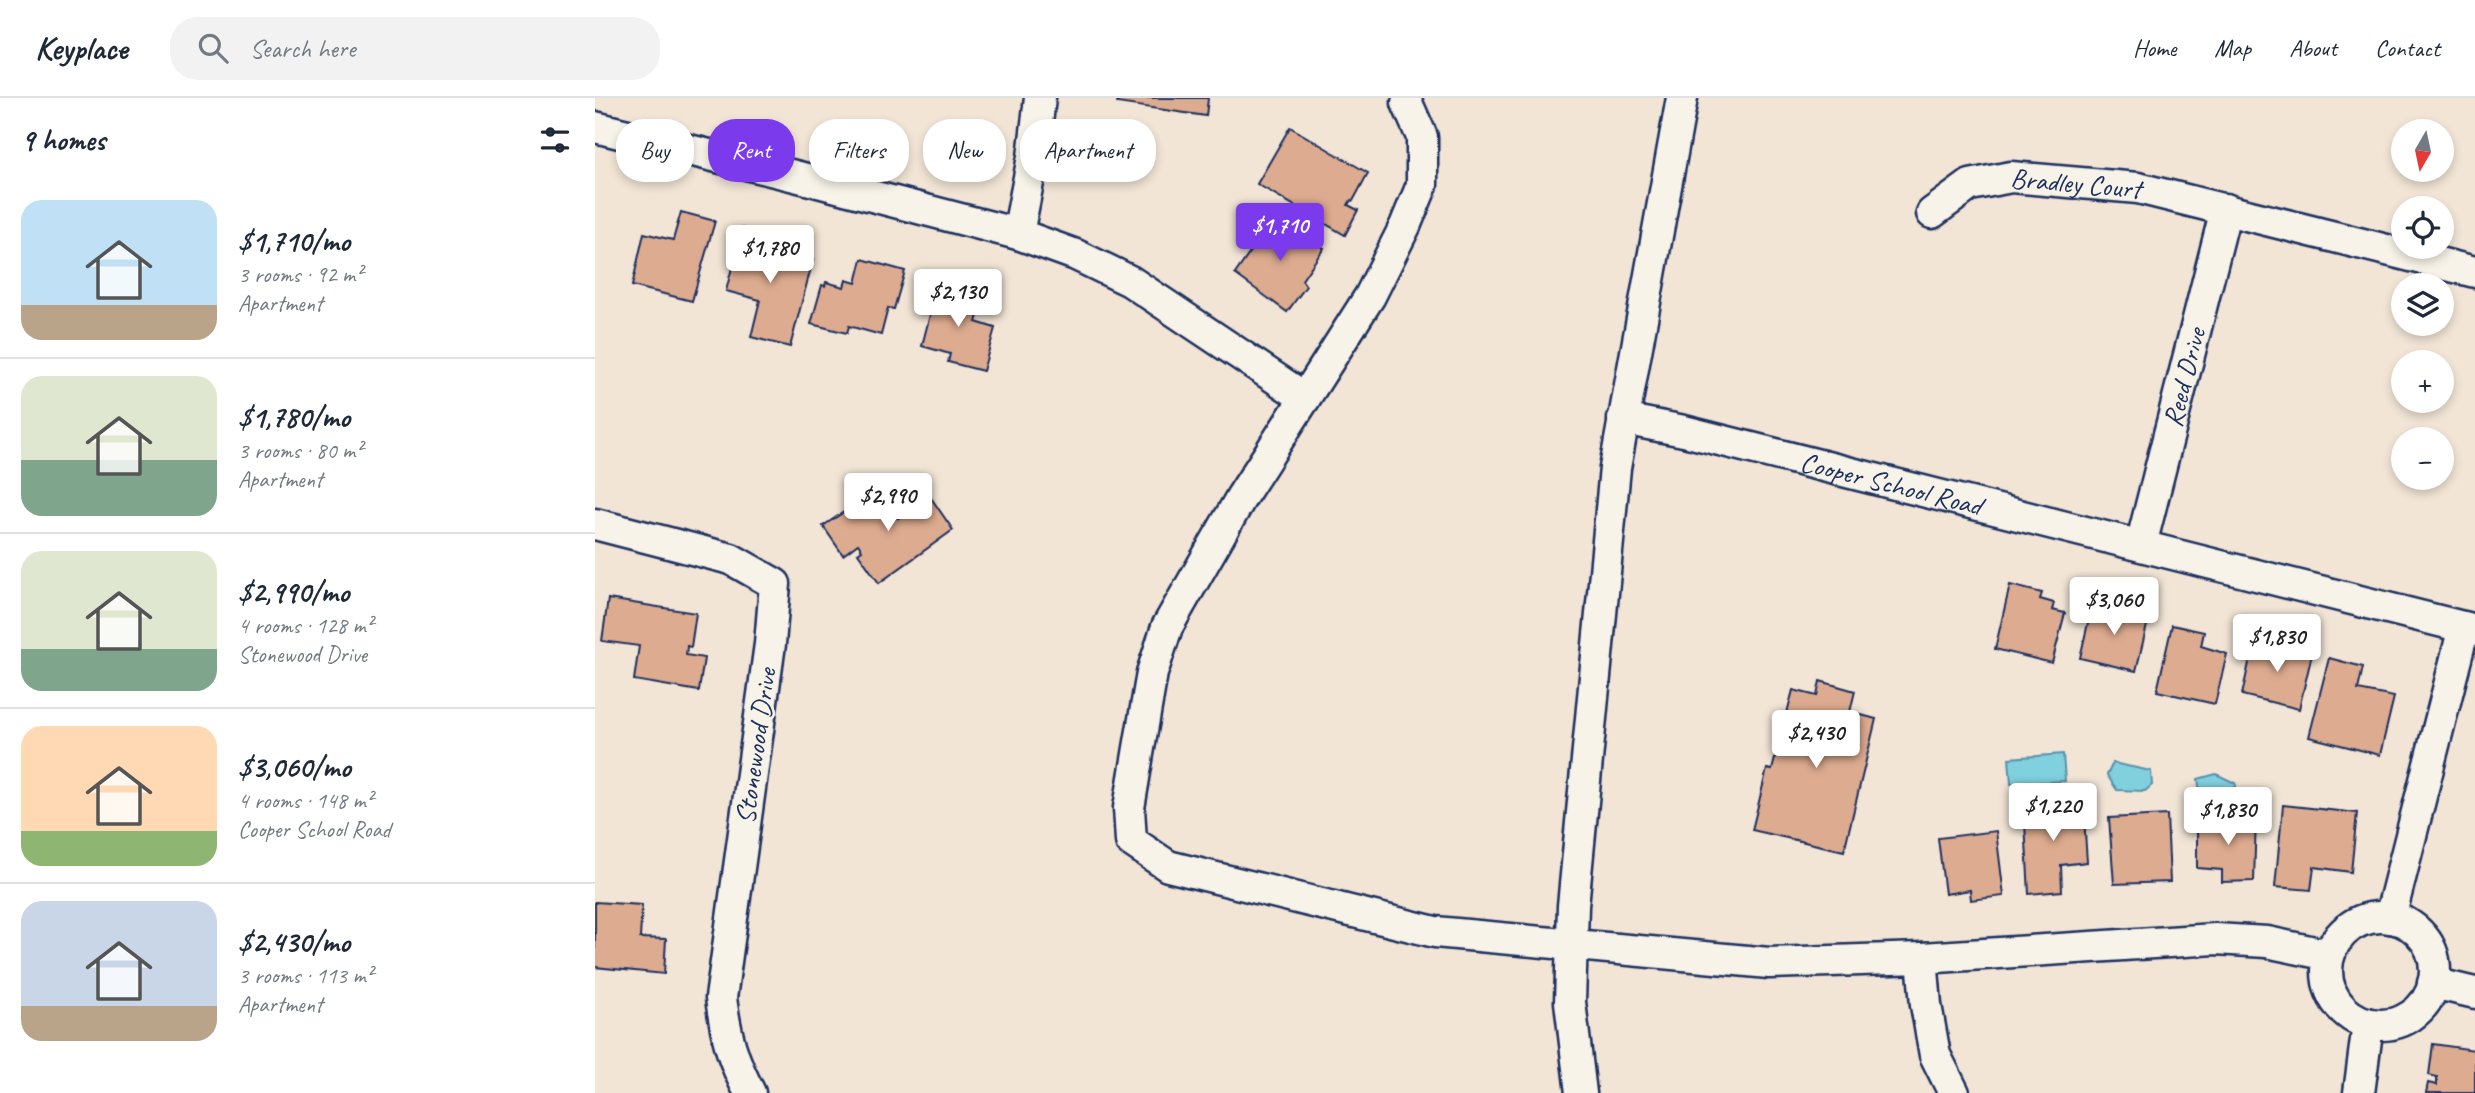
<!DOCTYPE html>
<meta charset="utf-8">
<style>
body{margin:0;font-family:Caveat,sans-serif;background:#f2f2f3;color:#1f2937;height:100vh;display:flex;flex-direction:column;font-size:26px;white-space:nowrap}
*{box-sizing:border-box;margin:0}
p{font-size:23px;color:#747a83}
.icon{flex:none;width:38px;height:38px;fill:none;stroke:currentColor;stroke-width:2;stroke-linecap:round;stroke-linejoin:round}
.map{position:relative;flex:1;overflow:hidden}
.details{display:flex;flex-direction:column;background:#fff;width:595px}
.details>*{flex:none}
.guide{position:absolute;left:21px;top:21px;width:665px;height:63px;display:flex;gap:14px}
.needle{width:46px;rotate:189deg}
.controls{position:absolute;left:1796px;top:21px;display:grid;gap:14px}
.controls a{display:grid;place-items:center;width:63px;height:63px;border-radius:50%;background:#fff;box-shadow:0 4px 10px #0003;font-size:35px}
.price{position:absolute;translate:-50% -60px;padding:0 16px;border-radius:7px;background:#fff;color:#222;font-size:23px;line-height:46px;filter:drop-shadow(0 2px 4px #0008)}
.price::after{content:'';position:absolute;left:50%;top:42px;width:21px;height:16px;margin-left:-10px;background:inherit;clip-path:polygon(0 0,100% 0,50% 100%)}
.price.on{background:#7c3aed;color:#fff}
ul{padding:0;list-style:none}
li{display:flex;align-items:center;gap:21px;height:175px;padding:0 21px}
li+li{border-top:2px solid #e0e1e3}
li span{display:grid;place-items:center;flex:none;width:196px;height:140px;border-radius:21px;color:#555}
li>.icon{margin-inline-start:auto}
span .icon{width:84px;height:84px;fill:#fffc;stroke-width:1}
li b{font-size:30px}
h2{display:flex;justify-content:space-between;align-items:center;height:84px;padding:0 21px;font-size:30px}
.tag{padding:0 24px;border-radius:28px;background:#fff;box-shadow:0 4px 10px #0003;font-size:24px;line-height:63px}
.tag.on{background:#7c3aed;color:#fff}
header{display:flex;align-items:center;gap:42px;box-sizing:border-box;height:98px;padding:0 35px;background:#fff;border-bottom:2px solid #e0e1e3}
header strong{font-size:33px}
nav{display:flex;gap:38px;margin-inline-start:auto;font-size:24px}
.search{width:490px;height:63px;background:#f2f2f3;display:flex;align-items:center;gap:18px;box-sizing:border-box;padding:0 24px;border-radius:28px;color:#747a83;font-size:26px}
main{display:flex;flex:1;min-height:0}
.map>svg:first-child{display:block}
.water{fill:#81d0de;stroke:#5890ab;stroke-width:2}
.building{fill:#ddab8f;stroke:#1b2f5e;stroke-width:2}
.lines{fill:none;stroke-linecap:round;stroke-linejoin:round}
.street-casing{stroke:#1b2f5e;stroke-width:35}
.street{stroke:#f7f3e8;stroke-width:30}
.labels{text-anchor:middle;stroke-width:5;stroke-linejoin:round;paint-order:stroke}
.street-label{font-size:28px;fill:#1b2f5e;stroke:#f7f3e8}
</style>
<header>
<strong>Keyplace</strong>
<div class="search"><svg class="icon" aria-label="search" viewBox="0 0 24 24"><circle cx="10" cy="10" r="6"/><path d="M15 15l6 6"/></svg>Search here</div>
<nav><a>Home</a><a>Map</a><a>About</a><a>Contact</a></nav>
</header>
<main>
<section class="details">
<h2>9 homes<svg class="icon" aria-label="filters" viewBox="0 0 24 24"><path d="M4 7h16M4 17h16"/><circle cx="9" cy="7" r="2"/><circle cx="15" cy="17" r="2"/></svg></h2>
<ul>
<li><span style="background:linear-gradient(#bfe0f5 75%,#b9a48a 0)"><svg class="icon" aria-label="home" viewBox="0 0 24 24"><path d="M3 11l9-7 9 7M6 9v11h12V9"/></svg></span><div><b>$1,710/mo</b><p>3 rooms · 92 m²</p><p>Apartment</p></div></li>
<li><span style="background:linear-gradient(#dfe7d0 60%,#7fa58c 0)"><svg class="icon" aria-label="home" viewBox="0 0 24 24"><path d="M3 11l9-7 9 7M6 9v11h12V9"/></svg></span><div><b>$1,780/mo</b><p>3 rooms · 80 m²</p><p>Apartment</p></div></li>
<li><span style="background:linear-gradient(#dfe7d0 70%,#7fa58c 0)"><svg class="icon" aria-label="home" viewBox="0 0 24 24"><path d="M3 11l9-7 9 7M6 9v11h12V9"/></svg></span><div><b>$2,990/mo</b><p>4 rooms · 128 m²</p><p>Stonewood Drive</p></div></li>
<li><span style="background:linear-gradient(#ffd9b3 75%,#8fb573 0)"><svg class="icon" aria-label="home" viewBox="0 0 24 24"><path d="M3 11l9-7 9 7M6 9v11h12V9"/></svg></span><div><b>$3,060/mo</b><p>4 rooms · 148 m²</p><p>Cooper School Road</p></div></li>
<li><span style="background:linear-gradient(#c9d6e8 75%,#b9a48a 0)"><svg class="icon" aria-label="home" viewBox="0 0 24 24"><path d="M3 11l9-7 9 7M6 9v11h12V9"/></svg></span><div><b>$2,430/mo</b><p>3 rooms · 113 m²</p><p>Apartment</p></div></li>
</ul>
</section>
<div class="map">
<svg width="1880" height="995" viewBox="0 0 1880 995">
<rect width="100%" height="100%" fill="#f2e5d6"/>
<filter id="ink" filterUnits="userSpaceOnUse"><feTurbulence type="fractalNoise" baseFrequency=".0143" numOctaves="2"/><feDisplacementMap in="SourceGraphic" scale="14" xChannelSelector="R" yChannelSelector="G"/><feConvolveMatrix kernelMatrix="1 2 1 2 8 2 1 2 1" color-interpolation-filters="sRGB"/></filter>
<g filter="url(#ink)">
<g class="water">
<path d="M1468,656L1470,683L1416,686L1414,660Z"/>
<path d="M1518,665L1556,673L1557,687L1550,693L1522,692L1512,677Z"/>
<path d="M1621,676L1640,685L1644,697L1642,704L1629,708L1620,697L1605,695L1603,681Z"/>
</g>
<g class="building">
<path d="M523,0H613L611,18L522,5Z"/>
<path d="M695,29L773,75L758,103L756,102L753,107L763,112L750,137L662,86Z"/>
<path d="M86,114L120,123L97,203L37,188L49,135L78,142Z"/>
<path d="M682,116L729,150L707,182L711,188L692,214L640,176Z"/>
<path d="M147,130L179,138L175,156L184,157L185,154L218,162L195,249L156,239L165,202L131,193Z"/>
<path d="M267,161L310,173L299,211L293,210L286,237L254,228L252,235L216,226L227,187L230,188L231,184L249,189L251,182L261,185Z"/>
<path d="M343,185L380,195L374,216L383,218L381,224L400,230L388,273L353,264L355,256L327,248Z"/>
<path d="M283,391L303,420L334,397L358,432L284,485L263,455L267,452L263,446L248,457L228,428Z"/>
<path d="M1415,487L1447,495L1445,501L1459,505L1457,512L1470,515L1457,565L1400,551Z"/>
<path d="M13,501L101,515L96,549L92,548L91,557L109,560L104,593L39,582L44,548L7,543Z"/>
<path d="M1498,503L1554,519L1541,573L1485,560Z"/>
<path d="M1577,527L1609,534L1606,548L1632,556L1620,606L1562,593Z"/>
<path d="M1659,542L1717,556L1704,611L1647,597Z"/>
<path d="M1734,560L1768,569L1763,592L1799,599L1785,657L1714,639Z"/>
<path d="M1225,583L1260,593L1255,614L1281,621L1249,753L1157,732L1172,671L1177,672L1198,592L1222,598Z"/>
<path d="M1488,704L1492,764L1466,767L1467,793L1434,796L1429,708Z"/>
<path d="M1688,707L1762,715L1756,774L1719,769L1716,792L1680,789Z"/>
<path d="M1572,717L1575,784L1519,786L1514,720Z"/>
<path d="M1602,719H1661L1659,783L1627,784V772L1602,770Z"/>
<path d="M1401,733L1409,798L1376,802L1375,792L1350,796L1343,740Z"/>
<path d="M0,804L47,807L45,840L71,841L69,876L0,869Z"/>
<path d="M1838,946L1880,952V995H1831L1833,985L1842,987V979L1834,977Z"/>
</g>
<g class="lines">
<g class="street-casing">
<g id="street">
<path d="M0,29L200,78L423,136L481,157L535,183L710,300L647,398L572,529L557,575L544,650L534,710L536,743L573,768L840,834L1174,865L1327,860L1620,841L1672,844L1734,857"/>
<path id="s1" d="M1337,115L1375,87L1416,79L1543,90L1880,174"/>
<path d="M423,136L438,59L445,0"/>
<path d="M710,300L775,198L810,128L827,87V39L812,5"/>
<path id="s2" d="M1028,321L1089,333L1880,532"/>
<path d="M0,426L136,461L180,486L175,546L126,900C131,938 137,961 155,995"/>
<path id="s3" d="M1546,447L1631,111"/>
<circle cx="1786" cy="873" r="54"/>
<path d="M1795,820L1869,529"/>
<path d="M1327,860L1331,907L1340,957L1359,995"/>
<path d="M1838,885L1880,895"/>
<path d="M986,995L975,904L978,808L1020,370L1087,0"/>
<path d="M1764,995L1773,926"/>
</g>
</g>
<use href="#street" class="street"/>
</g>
</g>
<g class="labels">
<g class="street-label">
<text dy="10" stroke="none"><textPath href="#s1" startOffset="154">Bradley Court</textPath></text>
<text dy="10" stroke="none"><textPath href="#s3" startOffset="173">Reed Drive</textPath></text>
<text dy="10" stroke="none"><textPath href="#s2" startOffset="276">Cooper School Road</textPath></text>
<text transform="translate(160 648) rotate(-82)" y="10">Stonewood Drive</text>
</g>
</g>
</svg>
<div class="controls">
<a><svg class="needle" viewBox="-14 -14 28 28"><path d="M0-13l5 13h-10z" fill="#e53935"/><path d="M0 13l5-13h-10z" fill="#747a83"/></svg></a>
<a><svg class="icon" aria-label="locate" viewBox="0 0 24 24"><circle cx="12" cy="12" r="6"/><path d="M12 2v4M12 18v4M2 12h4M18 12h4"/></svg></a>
<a><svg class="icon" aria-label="layers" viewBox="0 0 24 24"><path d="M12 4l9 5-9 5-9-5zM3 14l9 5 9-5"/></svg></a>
<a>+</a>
<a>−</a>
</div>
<b class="price on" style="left:685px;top:165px">$1,710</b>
<b class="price" style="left:175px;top:187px">$1,780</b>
<b class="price" style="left:363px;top:231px">$2,130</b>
<b class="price" style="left:293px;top:435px">$2,990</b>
<b class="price" style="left:1519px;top:539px">$3,060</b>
<b class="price" style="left:1682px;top:576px">$1,830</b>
<b class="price" style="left:1221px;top:672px">$2,430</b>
<b class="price" style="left:1458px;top:745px">$1,220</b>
<b class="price" style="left:1633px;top:749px">$1,830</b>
<div class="guide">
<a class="tag">Buy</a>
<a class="tag on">Rent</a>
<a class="tag">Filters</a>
<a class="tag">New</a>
<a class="tag">Apartment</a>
</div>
</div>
</main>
